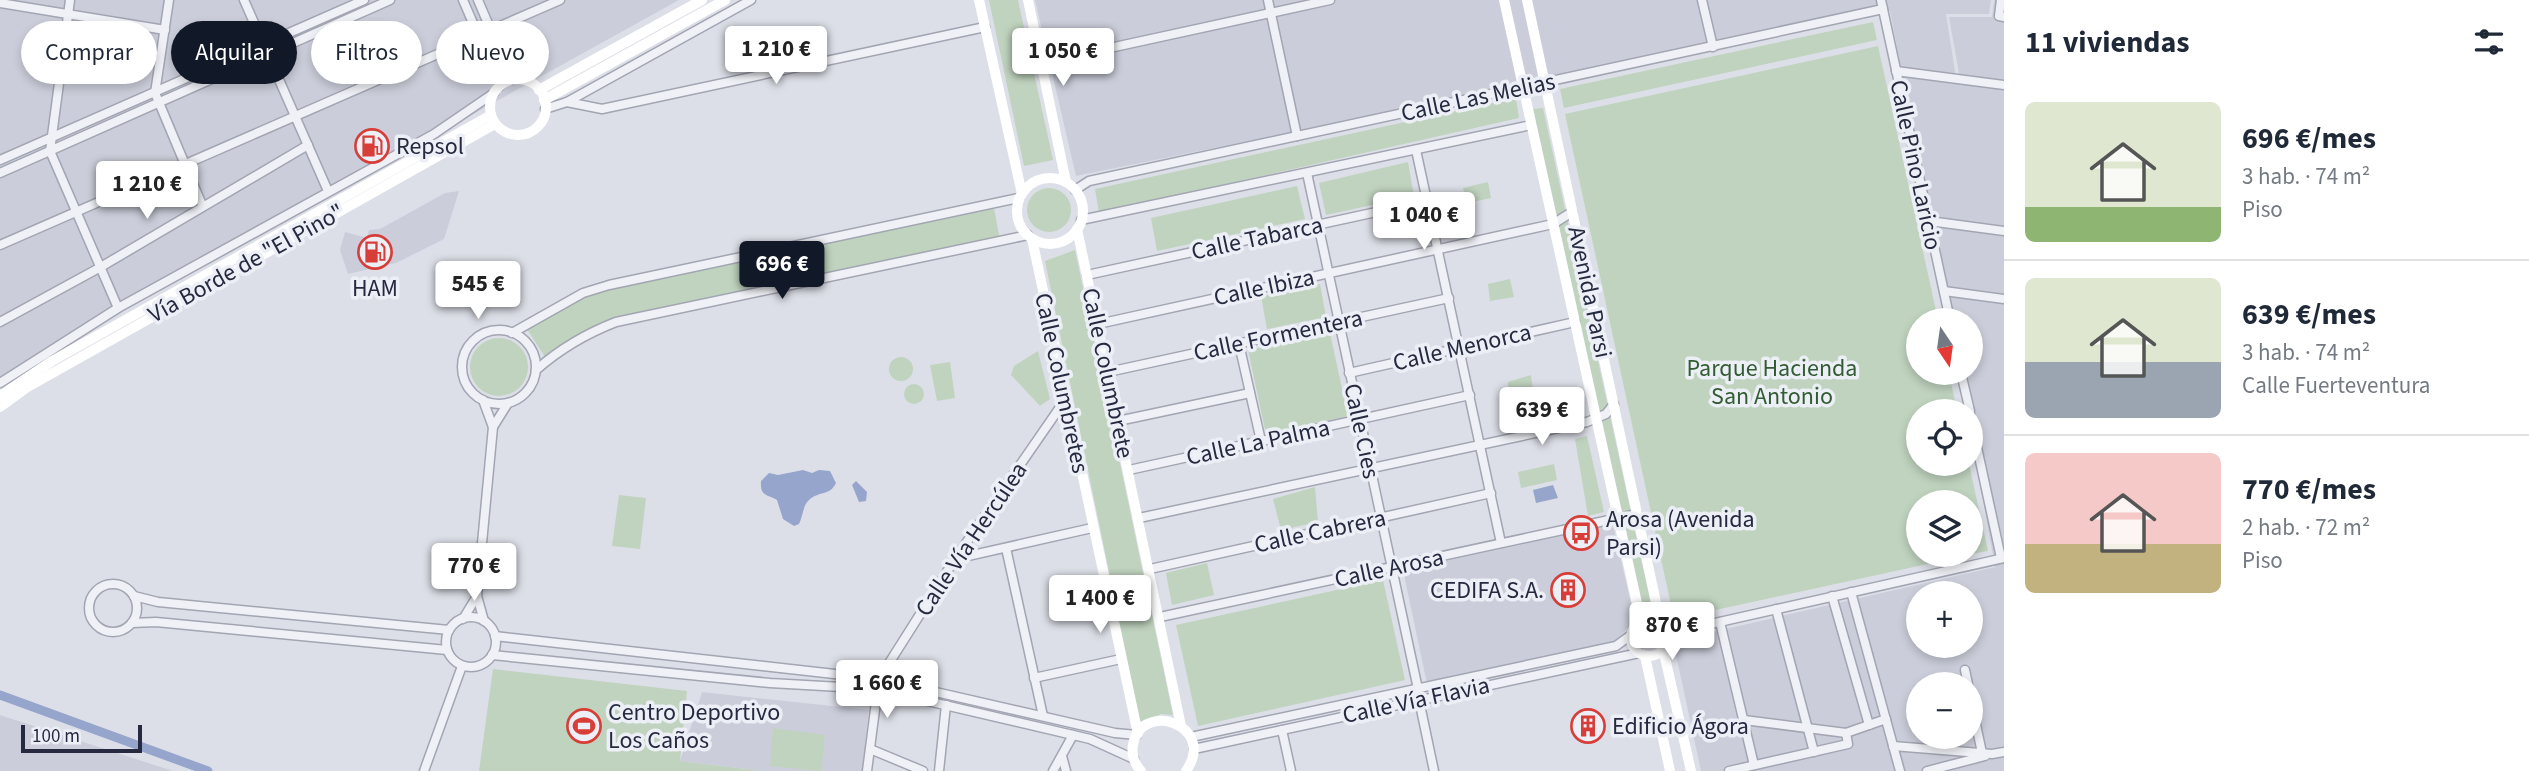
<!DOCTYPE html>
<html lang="es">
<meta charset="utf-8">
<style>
body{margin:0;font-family:"Source Sans 3",sans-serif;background:#f2f2f3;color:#1f2937;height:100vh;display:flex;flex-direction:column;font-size:26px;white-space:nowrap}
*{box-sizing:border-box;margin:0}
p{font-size:23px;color:#747a83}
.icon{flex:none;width:38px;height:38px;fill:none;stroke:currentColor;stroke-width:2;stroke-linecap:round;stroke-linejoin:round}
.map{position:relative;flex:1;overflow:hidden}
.details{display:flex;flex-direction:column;background:#fff;width:525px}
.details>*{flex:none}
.guide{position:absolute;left:21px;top:21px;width:665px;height:63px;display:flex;gap:14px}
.needle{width:46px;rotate:167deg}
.buttons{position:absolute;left:1906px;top:308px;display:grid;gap:14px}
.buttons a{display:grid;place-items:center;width:77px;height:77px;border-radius:50%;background:#fff;box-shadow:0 4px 10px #0003;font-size:35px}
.scale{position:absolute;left:21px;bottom:18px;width:121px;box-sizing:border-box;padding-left:7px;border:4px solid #252a40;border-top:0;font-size:19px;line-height:24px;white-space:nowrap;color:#252a40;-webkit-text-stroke:5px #eceff6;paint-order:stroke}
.price{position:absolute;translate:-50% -60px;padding:0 16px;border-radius:7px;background:#fff;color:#222;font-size:23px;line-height:46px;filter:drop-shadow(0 2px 4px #0008)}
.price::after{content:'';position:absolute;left:50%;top:42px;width:21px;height:16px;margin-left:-10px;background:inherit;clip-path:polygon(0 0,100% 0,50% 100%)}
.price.current{background:#111827;color:#fff}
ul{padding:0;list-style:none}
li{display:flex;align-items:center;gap:21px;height:175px;padding:0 21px}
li+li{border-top:2px solid #e0e1e3}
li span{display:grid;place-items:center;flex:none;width:196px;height:140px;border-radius:10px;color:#555}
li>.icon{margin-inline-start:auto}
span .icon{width:84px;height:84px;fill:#fffc;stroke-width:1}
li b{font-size:30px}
h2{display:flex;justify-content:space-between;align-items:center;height:84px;padding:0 21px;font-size:30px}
.chip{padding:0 24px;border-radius:32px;background:#fff;box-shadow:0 4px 10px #0003;font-size:24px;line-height:63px}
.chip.current{background:#111827;color:#fff}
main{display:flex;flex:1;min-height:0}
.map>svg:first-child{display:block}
.built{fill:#cbceda;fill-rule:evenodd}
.green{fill:#bfd3be}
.water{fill:#95a5cb}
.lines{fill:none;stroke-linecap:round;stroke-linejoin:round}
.canal{stroke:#95a5cb;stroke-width:9}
.street-casing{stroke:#a2a5b2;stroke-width:11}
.street{stroke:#f0f1f6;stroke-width:8}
.secondary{stroke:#fff;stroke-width:10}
.labels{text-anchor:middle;stroke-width:7;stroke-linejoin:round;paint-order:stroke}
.street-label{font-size:24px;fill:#252a40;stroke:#eceff6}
.poi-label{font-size:24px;fill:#252a40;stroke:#eceff6;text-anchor:start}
.park-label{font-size:24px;fill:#325c32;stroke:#eceff6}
</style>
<main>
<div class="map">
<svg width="2004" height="771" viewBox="0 0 2004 771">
<rect width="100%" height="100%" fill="#dddfe8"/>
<g class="built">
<path d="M0,0H679L17,367L0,380Z"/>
<path d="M1035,0H1991L1989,14H1946L1956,78L1960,79L1949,17H1992L1994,0H2004V771H1701L1673,641L1995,567L1971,434L1970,411L1959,373H1970V320H1949L1890,11L1076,176ZM1918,593H1970V646H1918ZM1918,684H1970V737H1918Z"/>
<path d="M459,191L444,239L396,263L348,274L340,250L345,232L367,238L369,230L380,229L445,193Z"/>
<path d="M1613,525L1635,621L1612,644L1427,684L1403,570Z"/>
<path d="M702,692L869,710L862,771H763L680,761Z"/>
<path d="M0,715L173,771H0Z"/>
</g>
<g class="green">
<path d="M989,0H1018L1053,160L1024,166Z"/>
<path d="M1873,22L1877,40L1564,108L1560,89Z"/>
<path d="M1878,46L1938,320H1918V373H1949L1957,411H1918V464H1969L1988,551L1971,554L1970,502H1918V555H1969L1674,619L1565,114Z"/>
<path d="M1516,98L1519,118L1099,213L1095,189Z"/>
<path d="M1543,108L1652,609L1644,611L1533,109Z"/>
<path d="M1408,162L1414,196L1326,215L1319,183Z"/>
<path d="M1488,182L1491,198L1467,203L1463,188Z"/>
<path d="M1297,186L1305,219L1157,251L1151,218Z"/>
<circle cx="1049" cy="210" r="22"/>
<path d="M993,203L1000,240L616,322L547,360L525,326L583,293Z"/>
<path d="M1075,250L1173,715L1161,714L1140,722L1045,261Z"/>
<path d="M1510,279L1514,297L1490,301L1488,284Z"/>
<path d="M1320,284L1326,317L1267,329L1261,296Z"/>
<path d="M1330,333L1348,416L1266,434L1248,350Z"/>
<circle cx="499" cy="367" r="29"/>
<path d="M1038,351L1050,399L1040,406L1011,375L1014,366Z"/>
<circle cx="901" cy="369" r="12"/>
<path d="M950,362L955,398L937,401L930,365Z"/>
<path d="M1531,375L1533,392L1508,396V382Z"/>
<circle cx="914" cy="394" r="10"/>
<path d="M1587,436L1604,512L1588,516L1575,439Z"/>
<path d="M1554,464L1557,480L1521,488L1518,472Z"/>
<path d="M1315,487L1318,522L1281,530L1273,499Z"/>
<path d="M619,495L646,498L640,549L612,546Z"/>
<path d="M1207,563L1214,595L1172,605L1166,573Z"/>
<path d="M1383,580L1405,680L1198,726L1176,625Z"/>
<path d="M493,669L687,691L680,761L763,771H479Z"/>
<path d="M773,728L825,735L821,771L770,766Z"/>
</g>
<g class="water">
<path d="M803,470L812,473L819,470L830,471L836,483C830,496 818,491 809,500C803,505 803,516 799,524L794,526L783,519L777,500C767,494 760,497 761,481L769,473L778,475Z"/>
<path d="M856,481L867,492L866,501L859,502L852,485Z"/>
<path d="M1553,485L1558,498L1536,503L1533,490Z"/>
</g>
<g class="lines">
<path class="canal" d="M0,695L208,771"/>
<g class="street-casing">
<g id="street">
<path d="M70,0L50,151L118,308"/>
<path d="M169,0L155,93L202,205"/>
<path d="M244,0L328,191"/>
<path d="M463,0L500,86"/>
<path d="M478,0L512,80"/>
<path d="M1268,0L1297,136"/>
<path d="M1702,0L1713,47"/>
<path d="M1881,0L1950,320"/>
<path d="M2001,0L1999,16L2004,17"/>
<path d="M0,3L165,30"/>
<path d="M491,30L560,0"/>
<path d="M1041,63L1330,0"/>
<path d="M1896,71L2004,85"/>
<path d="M567,102L602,109L985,27"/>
<path d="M545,109L567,102L751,0"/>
<path d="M1416,150L1501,543"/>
<path d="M0,160L364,0"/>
<path d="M0,173L390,0"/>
<path d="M1307,173L1418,689"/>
<path d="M1075,190L1089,181L1883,9"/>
<path d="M1081,220L1531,125"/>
<path d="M1929,221L2004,231"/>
<path d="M0,245L479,36"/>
<path d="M1087,275L1427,201"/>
<path d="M1944,291L2004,299"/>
<path d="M0,322L99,268L308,145"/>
<path d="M1098,324L1553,224L1572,212"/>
<circle cx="499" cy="367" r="37"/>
<path d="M512,333L583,293L609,285L1019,198"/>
<path d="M1239,344L1261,441"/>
<path d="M536,370C561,348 585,334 616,322L1028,235"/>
<path d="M1108,372L1449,298"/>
<path d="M1349,373L1575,322"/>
<path d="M1961,373L1970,411"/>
<path d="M0,383L118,308L434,134L494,93"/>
<path d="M483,400L493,427L477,596L484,621"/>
<path d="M1970,415L2001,558"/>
<path d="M1118,421L1250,393"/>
<path d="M493,427L508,403"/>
<path d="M1129,470L1470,395"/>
<path d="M1139,518L1587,422L1606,414L1614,404"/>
<path d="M1006,548L1043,716"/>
<path d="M955,559L1092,528"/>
<path d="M1150,569L1491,493"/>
<circle cx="113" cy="608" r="24"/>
<path d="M1851,592L1900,771"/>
<path d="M134,596L158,602L449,630"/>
<path d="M1832,596L1869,725"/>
<path d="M1776,609L1814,752"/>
<path d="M1160,617L1637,514"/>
<circle cx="471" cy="642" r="25"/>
<path d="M463,619L477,596"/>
<path d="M1720,622L1754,765"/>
<path d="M132,623L156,622L447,650"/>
<path d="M1666,634L2004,558"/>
<path d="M495,636L879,679L1115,733L1137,735"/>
<path d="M492,655L770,683L876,689L1090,739L1134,759"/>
<path d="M1965,670L1968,684"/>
<path d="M1034,678L1121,659"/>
<path d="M1970,696L1982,753"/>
<path d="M1419,700L1434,771"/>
<path d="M1744,720L1846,733L1886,719"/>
<path d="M1282,730L1291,771"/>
<path d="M1191,737L1616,646L1631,635"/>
<path d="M1893,746L1992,754L2004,752"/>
<path d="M870,749L923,771"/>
<path d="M1194,749L1639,653"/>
<path d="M1062,756L1066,771"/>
<path d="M424,771L462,666"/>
<path d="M867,771L879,679L955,559L1065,400"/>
<path d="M939,771L946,705"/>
<path d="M1053,771L1073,735"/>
<path d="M1729,771L1848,744L1846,733"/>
<path d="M1927,771L1985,756"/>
</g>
</g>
<use href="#street" class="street"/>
<g class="secondary">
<path d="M979,0L1022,194"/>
<path d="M1028,0L1066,182"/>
<path d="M1504,0L1641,622"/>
<path d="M1527,0L1661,626"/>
<circle cx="518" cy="107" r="28"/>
<path d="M539,90L702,0"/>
<path d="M544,100L725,0"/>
<circle cx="1050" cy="211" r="33"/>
<path d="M1077,229L1181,726"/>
<path d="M1032,239L1138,734"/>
<path d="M0,396L52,361L491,115"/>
<path d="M0,407L26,388L495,124"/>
<circle cx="1649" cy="638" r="18"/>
<path d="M1663,649L1691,771"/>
<path d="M1645,656L1670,771"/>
<path d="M1141,771C1134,763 1131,755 1133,745C1141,699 1218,725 1186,771"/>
</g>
</g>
<defs>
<g id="fuel-ring" transform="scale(1.75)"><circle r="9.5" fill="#eceff6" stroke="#d73e38" stroke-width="1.5"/><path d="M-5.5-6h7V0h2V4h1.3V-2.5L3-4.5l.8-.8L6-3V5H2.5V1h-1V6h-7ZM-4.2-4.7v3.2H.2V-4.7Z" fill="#d73e38"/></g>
<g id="bus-ring" transform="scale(1.75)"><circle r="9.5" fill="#eceff6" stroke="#d73e38" stroke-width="1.5"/><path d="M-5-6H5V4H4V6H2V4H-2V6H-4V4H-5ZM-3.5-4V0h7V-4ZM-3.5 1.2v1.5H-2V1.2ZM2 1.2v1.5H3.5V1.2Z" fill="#d73e38"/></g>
<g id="building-ring" transform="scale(1.75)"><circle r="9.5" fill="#eceff6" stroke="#d73e38" stroke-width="1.5"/><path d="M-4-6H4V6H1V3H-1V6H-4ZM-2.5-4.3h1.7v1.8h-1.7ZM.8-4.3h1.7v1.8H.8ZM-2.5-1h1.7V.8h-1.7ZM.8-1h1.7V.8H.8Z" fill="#d73e38"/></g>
<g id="stadium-ring" transform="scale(1.75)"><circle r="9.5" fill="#eceff6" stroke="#d73e38" stroke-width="1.5"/><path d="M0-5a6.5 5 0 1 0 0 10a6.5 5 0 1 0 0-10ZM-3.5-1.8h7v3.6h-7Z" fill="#d73e38"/></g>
</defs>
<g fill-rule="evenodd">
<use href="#fuel-ring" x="372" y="146"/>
<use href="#fuel-ring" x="375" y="252"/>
<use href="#bus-ring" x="1581" y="533"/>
<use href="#building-ring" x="1568" y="590"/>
<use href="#stadium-ring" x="584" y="726"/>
<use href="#building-ring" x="1588" y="726"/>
</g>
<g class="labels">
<g class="street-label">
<text transform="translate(1478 97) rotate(-12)" y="8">Calle Las Melias</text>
<text transform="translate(1916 165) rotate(78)" y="8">Calle Pino Laricio</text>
<text transform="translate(1257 238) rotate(-12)" y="8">Calle Tabarca</text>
<text transform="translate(246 263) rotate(-29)" y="8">Vía Borde de "El Pino"</text>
<text transform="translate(1264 287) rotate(-12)" y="8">Calle Ibiza</text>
<text transform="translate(1590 292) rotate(78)" y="8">Avenida Parsi</text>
<text transform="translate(1278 335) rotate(-12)" y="8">Calle Formentera</text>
<text transform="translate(1462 347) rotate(-13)" y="8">Calle Menorca</text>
<text transform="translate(1108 373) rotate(78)" y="8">Calle Columbrete</text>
<text transform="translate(1062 383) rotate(78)" y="8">Calle Columbretes</text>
<text transform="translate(1362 431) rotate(78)" y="8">Calle Cies</text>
<text transform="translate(1258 442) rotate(-12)" y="8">Calle La Palma</text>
<text transform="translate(1320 531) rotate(-12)" y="8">Calle Cabrera</text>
<text transform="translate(971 539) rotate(-56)" y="8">Calle Vía Hercúlea</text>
<text transform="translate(1389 568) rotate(-12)" y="8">Calle Arosa</text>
<text transform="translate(1416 700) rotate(-12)" y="8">Calle Vía Flavia</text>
</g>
<g class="poi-label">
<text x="396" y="154">Repsol</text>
<text x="375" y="296" text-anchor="middle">HAM</text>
<text x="1606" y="527">Arosa (Avenida<tspan x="1606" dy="28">Parsi)</tspan></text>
<text x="1544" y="598" text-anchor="end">CEDIFA S.A.</text>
<text x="608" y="720">Centro Deportivo<tspan x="608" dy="28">Los Caños</tspan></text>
<text x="1612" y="734">Edificio Ágora</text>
</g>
<g class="park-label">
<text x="1772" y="376">Parque Hacienda<tspan x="1772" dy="28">San Antonio</tspan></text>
</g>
</g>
</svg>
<div class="buttons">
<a><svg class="needle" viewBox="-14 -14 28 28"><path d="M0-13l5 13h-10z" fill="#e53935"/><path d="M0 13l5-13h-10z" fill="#747a83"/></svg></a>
<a><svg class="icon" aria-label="locate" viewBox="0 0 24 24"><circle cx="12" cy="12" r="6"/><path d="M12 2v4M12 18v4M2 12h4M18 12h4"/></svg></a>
<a><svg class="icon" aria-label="layers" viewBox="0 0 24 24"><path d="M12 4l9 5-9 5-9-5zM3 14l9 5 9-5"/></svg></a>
<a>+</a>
<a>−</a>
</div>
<div class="scale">100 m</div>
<b class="price" style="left:776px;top:86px">1 210 €</b>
<b class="price" style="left:1063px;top:88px">1 050 €</b>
<b class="price" style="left:147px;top:221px">1 210 €</b>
<b class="price" style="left:1424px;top:252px">1 040 €</b>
<b class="price current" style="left:782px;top:301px">696 €</b>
<b class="price" style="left:478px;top:321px">545 €</b>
<b class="price" style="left:1542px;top:447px">639 €</b>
<b class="price" style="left:474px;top:603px">770 €</b>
<b class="price" style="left:1100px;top:635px">1 400 €</b>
<b class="price" style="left:1672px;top:662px">870 €</b>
<b class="price" style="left:887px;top:720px">1 660 €</b>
<div class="guide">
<a class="chip">Comprar</a>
<a class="chip current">Alquilar</a>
<a class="chip">Filtros</a>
<a class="chip">Nuevo</a>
</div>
</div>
<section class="details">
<h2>11 viviendas<svg class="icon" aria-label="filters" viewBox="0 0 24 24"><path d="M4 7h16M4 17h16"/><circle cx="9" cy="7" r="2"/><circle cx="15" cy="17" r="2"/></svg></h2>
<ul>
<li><span style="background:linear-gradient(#dfe7d0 75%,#8fb573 0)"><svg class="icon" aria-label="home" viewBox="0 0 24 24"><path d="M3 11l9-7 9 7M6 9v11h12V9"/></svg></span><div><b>696 €/mes</b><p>3 hab. · 74 m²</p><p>Piso</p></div></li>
<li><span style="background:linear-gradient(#dfe7d0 60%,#9aa5b1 0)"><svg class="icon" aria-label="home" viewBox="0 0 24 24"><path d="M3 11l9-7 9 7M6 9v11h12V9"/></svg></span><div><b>639 €/mes</b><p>3 hab. · 74 m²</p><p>Calle Fuerteventura</p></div></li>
<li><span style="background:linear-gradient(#f6c9c9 65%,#c2b280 0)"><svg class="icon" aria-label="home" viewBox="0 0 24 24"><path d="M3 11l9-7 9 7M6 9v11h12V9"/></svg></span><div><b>770 €/mes</b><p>2 hab. · 72 m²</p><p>Piso</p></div></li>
</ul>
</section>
</main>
